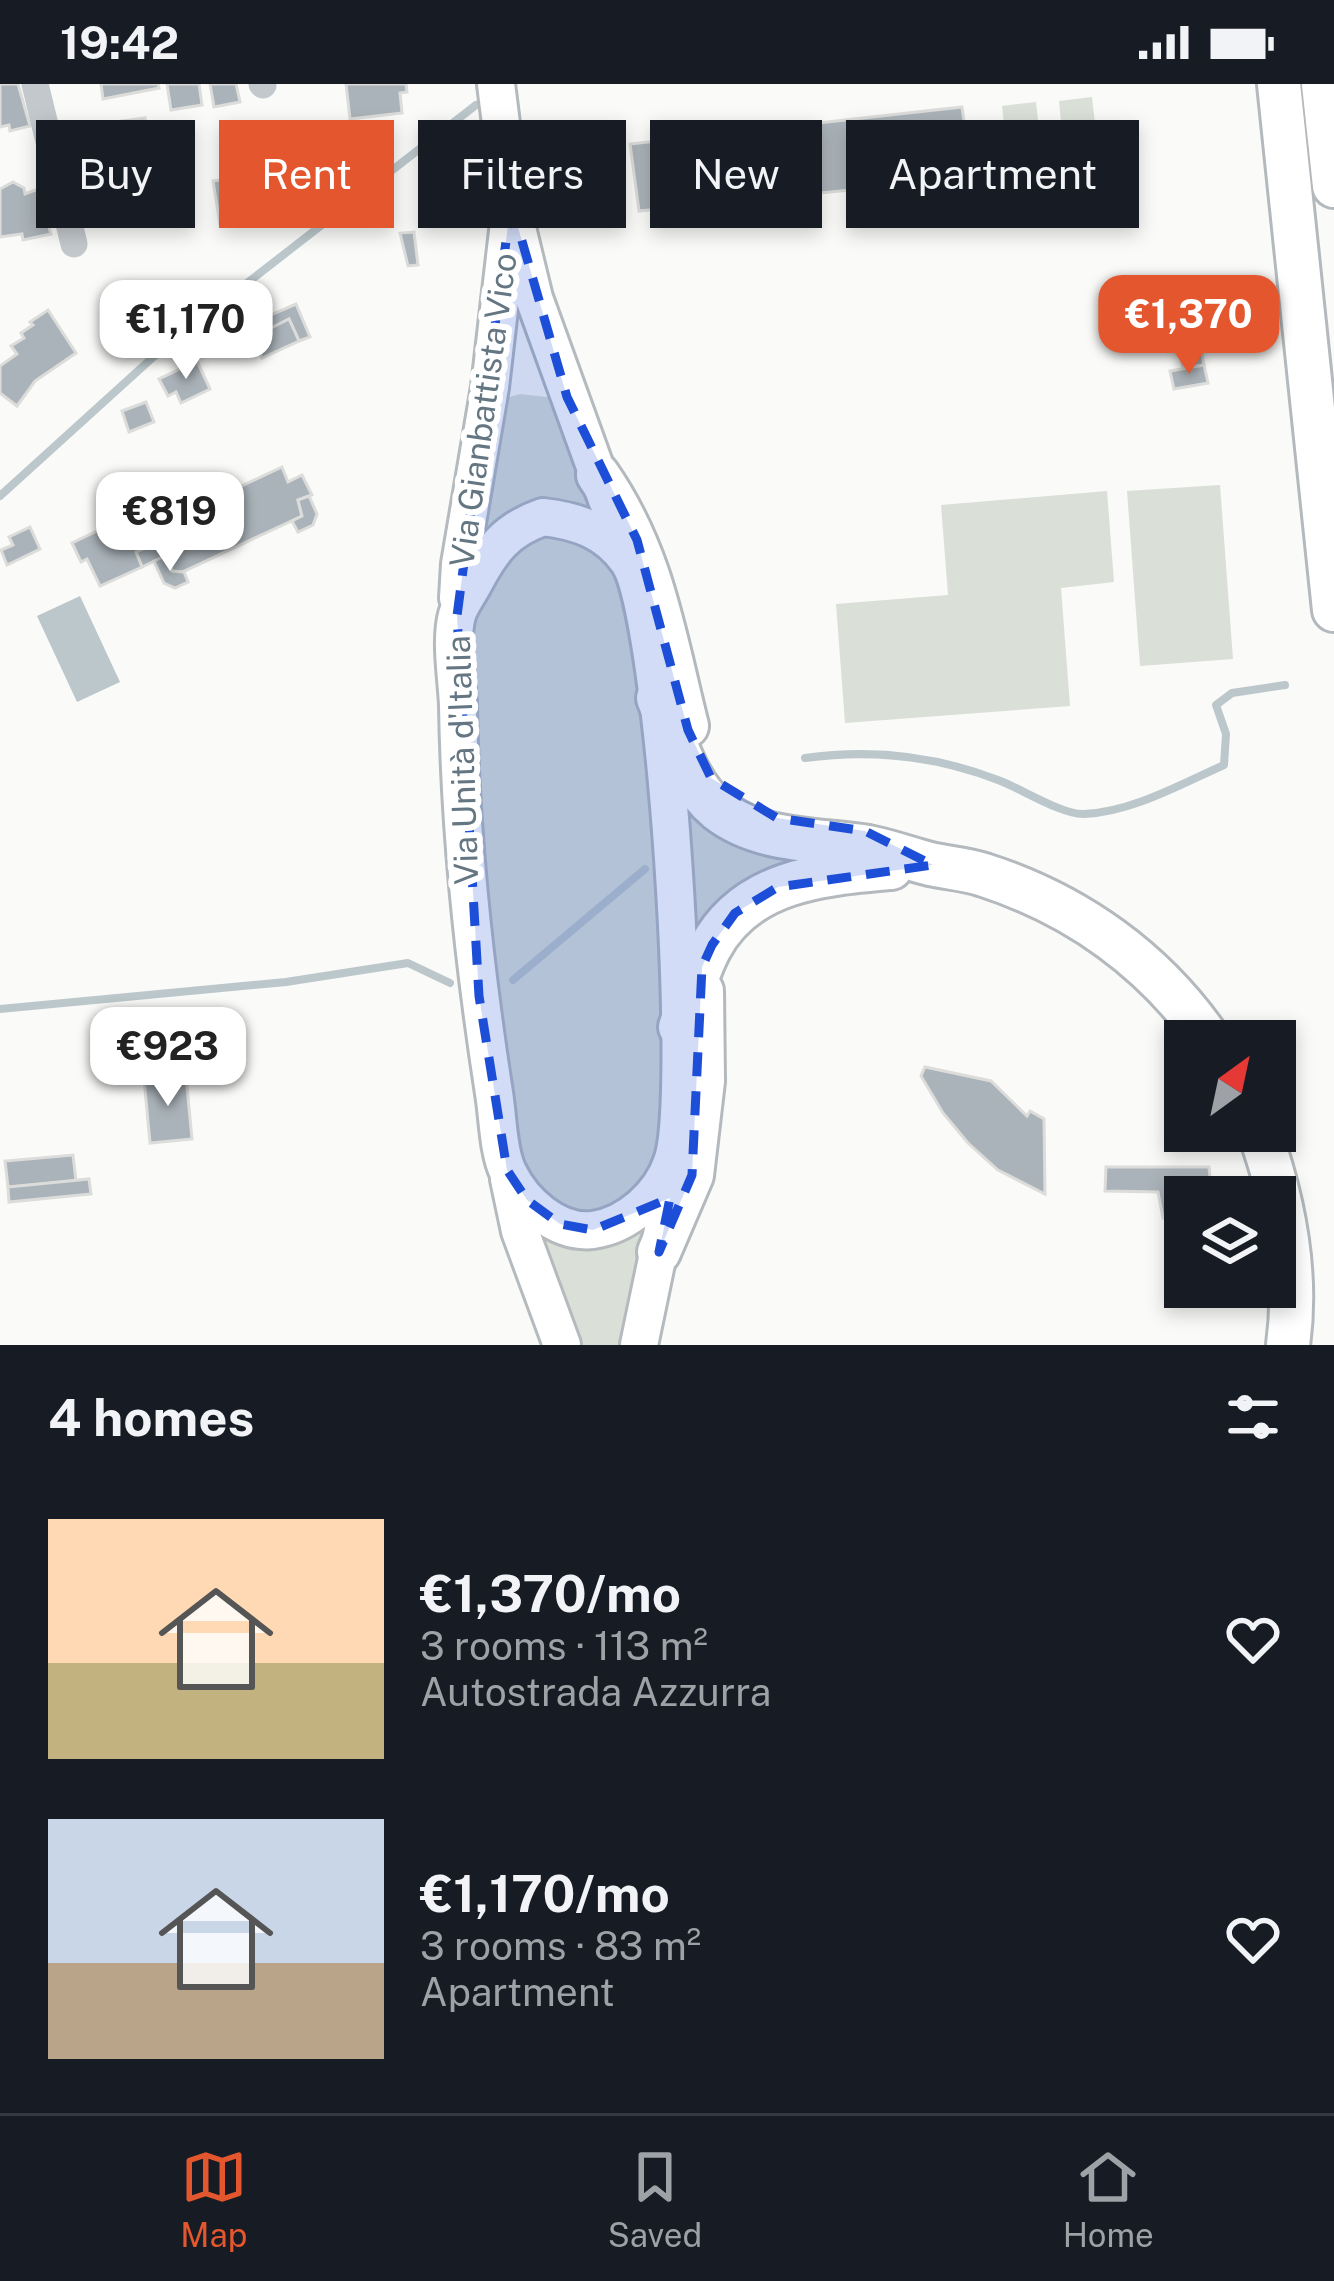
<!DOCTYPE html>
<meta charset="utf-8">
<style>
body{margin:0;font-family:"Public Sans",sans-serif;background:#20242c;color:#f1f3f6;height:100vh;display:flex;flex-direction:column;font-size:45px;white-space:nowrap}
*{box-sizing:border-box;margin:0}
p{font-size:39px;color:#9ea1a6}
.icon{flex:none;width:66px;height:66px;fill:none;stroke:currentColor;stroke-width:2;stroke-linecap:round;stroke-linejoin:round}
.map{position:relative;height:1261px;overflow:hidden}
.panel{display:flex;flex-direction:column;background:#171b24;flex:1}
.panel>*{flex:none}
.top-card{position:absolute;left:36px;top:36px;width:1263px;height:108px;display:flex;gap:24px}
.needle{width:78px;rotate:33deg}
.buttons{position:absolute;left:1164px;top:936px;display:grid;gap:24px}
.buttons a{display:grid;place-items:center;width:132px;height:132px;border-radius:0px;background:#171b24;box-shadow:0 6px 18px #0003;font-size:60px}
.price{position:absolute;translate:-50% -102px;padding:0 27px;border-radius:24px;background:#fff;color:#222;font-size:39px;line-height:78px;filter:drop-shadow(0 3px 6px #0008)}
.price::after{content:'';position:absolute;left:50%;top:72px;width:36px;height:27px;margin-left:-18px;background:inherit;clip-path:polygon(0 0,100% 0,50% 100%)}
.price.selected{background:#e4572e;color:#fff}
ul{padding:0;list-style:none}
li{display:flex;align-items:center;gap:36px;height:300px;padding:0 48px}
li span{display:grid;place-items:center;flex:none;width:336px;height:240px;border-radius:0px;color:#555}
li>.icon{margin-inline-start:auto}
span .icon{width:144px;height:144px;fill:#fffc;stroke-width:1}
li b{font-size:51px}
h2{display:flex;justify-content:space-between;align-items:center;height:144px;padding:0 48px;font-size:51px}
.pill{padding:0 42px;border-radius:0px;background:#171b24;box-shadow:0 6px 18px #0003;font-size:42px;line-height:108px}
.pill.selected{background:#e4572e;color:#fff}
.status{display:flex;justify-content:space-between;align-items:center;height:84px;padding:0 60px;background:#171b24;direction:ltr}
.status svg{height:33px;fill:currentColor}
.tabs{display:flex;justify-content:space-around;align-items:center;height:168px;border-top:3px solid #363941;background:#171b24;font-size:33px;color:#9ea1a6}
.tabs a{display:grid;justify-items:center;gap:6px}
.tabs .selected{color:#e4572e}
.map>svg:first-child{display:block}
.green{fill:#dadfd7}
.water{fill:#bbc7cb}
.lines{fill:none;stroke-linecap:round;stroke-linejoin:round}
.stream{stroke:#bbc7cb;stroke-width:8}
.building{fill:#aab3b9;stroke:#dcdcda;stroke-width:3}
.major-casing{stroke:#b5babe;stroke-width:42}
.highway-casing{stroke:#b4b9bd;stroke-width:48}
.minor{stroke:#c3c8cc;stroke-width:27}
.major{stroke:#fff;stroke-width:36}
.highway{stroke:#fff;stroke-width:42}
.marked{fill:#1d4ed8;fill-opacity:0.2;stroke:#1d4ed8;stroke-width:9;stroke-dasharray:24 15;stroke-linejoin:round}
.labels{text-anchor:middle;stroke-width:12;stroke-linejoin:round;paint-order:stroke}
.street-label{font-size:33px;fill:#657683;stroke:#fff}
</style>
<div class="status"><b>19:42</b><svg viewBox="0 0 49 12"><path d="M0 12V9h3v3zM5 12V6h3v6zM10 12V3h3v9zM15 12V0h3v12zM26 1h20v11H26zM47 4h2v5h-2z"/></svg></div>
<div class="map">
<svg width="1334" height="1261" viewBox="0 0 1334 1261">
<rect width="100%" height="100%" fill="#fafaf8"/>
<g class="green">
<path d="M1092,13L1100,84L1066,88L1059,17Z"/>
<path d="M1036,18L1044,90L1010,93L1002,22Z"/>
<path d="M520,310L556,314L620,458L576,431L478,473L506,314Z"/>
<path d="M1220,401L1233,575L1140,582L1127,407Z"/>
<path d="M1107,407L1114,498L1061,504L1070,622L845,639L836,520L948,511L941,421Z"/>
<path d="M541,446L581,451L619,486L648,636L671,983L657,1064L638,1103L622,1118L598,1132L576,1134L539,1112L517,1070L490,915L475,695V541L504,469Z"/>
<path d="M684,715L819,769L692,860Z"/>
<path d="M654,1133L624,1261H578L532,1143Z"/>
</g>
<path class="water" d="M80,512L120,598L77,618L37,532Z"/>
<g class="lines">
<g class="stream">
<path d="M0,412L161,266L476,21"/>
<path d="M805,674C870,665 936,672 998,696C1020,704 1062,731 1084,730C1132,728 1181,700 1224,681L1226,650L1216,621L1232,609L1285,601"/>
<path d="M513,896L645,785"/>
<path d="M0,925L286,898L408,879L450,899"/>
</g>
</g>
<g class="building">
<path d="M0,0H18L30,42L10,47L9,41L0,43Z"/>
<path d="M101,0H158L159,4L103,15Z"/>
<path d="M167,0H199L202,21L171,26Z"/>
<path d="M210,0H236L240,18L214,23Z"/>
<path d="M346,0H406L407,8L400,9L402,29L350,35Z"/>
<path d="M962,23L972,94L639,127L630,60Z"/>
<path d="M145,34L149,76L107,79L100,40Z"/>
<path d="M338,77L345,99L315,110L308,87Z"/>
<path d="M245,92L252,135L220,140L213,97Z"/>
<path d="M169,93L173,115L151,119L148,97Z"/>
<path d="M13,98L24,104L25,110L38,105L51,150L23,156L22,150L0,153V105Z"/>
<path d="M414,148L418,181L408,182L400,149Z"/>
<path d="M139,211L145,252L115,256L110,214Z"/>
<path d="M296,220L310,253L299,257L289,235L266,247L261,235Z"/>
<path d="M48,226L76,269L35,297L17,322L0,309V282L17,270L11,262L24,254L21,249L33,241L30,238Z"/>
<path d="M289,235L299,257L262,274L253,253Z"/>
<path d="M1199,253L1204,281L1183,284L1178,257Z"/>
<path d="M197,277L210,305L181,319L176,308L168,312L159,295Z"/>
<path d="M1204,281L1208,299L1174,305L1170,287Z"/>
<path d="M146,318L154,338L129,348L122,327Z"/>
<path d="M282,383L288,398L302,391L312,411L298,416L302,432L178,490L172,487L165,472L142,483L136,468L156,459L150,445Z"/>
<path d="M309,412L317,430L313,441L298,448L292,437L302,432L298,416Z"/>
<path d="M141,426L156,459L136,468L142,483L100,502L87,475L81,478L72,459Z"/>
<path d="M30,443L40,465L7,481L1,466L13,461L9,453Z"/>
<path d="M165,472L172,487L184,488L188,498L175,504L164,499L154,477Z"/>
<path d="M925,983L991,997L1027,1032L1030,1027L1044,1035L1045,1110L998,1086L968,1059L943,1029L921,992Z"/>
<path d="M186,992L192,1055L150,1059L144,995Z"/>
<path d="M73,1071L76,1097L8,1103L5,1077Z"/>
<path d="M1106,1083H1209L1212,1113H1185V1135L1163,1134L1158,1108L1105,1107Z"/>
<path d="M89,1095L91,1110L9,1118L8,1103Z"/>
</g>
<g class="lines">
<g class="major-casing">
<g id="major">
<path d="M496,0L511,119L534,214L607,416"/>
<path d="M543,433C578,437 607,447 628,477C665,531 696,1012 672,1078C661,1111 628,1141 593,1146C557,1150 523,1119 508,1088C498,1067 498,1033 494,1009C474,880 460,752 458,621C457,595 450,557 457,531C460,520 469,509 474,499C492,465 506,446 543,433Z"/>
<path d="M458,514L460,480L490,303L508,147"/>
<path d="M509,1095L520,1147L562,1261"/>
<path d="M639,1261L664,1141"/>
</g>
</g>
<g class="highway-casing">
<g id="highway">
<path d="M1279,0L1334,526"/>
<path d="M1323,0L1334,102"/>
<path d="M598,391C653,470 664,551 687,642"/>
<path d="M658,614C674,653 685,699 718,726C760,759 819,755 868,763C889,767 910,775 930,780C948,784 967,785 984,791C1077,821 1155,877 1210,957"/>
<path d="M680,943C690,917 697,888 710,864C746,796 822,790 891,784"/>
<path d="M1259,1047C1283,1114 1298,1190 1288,1261"/>
<path d="M659,1168L692,1091L703,997L702,907"/>
</g>
</g>
<g class="minor">
<path d="M35,0L74,160"/>
<path d="M262,0L263,1"/>
</g>
<use href="#major" class="major"/>
<use href="#highway" class="highway"/>
</g>
<path class="marked" d="M511,119L567,313L637,456L688,646L711,694L777,734L865,747L933,781L778,803L735,829L712,861L702,883L692,1091L659,1168L670,1114L593,1146L560,1140L527,1116L507,1086L479,912L457,532Z"/>
<g class="labels">
<g class="street-label">
<text transform="translate(483 326) rotate(-82)" y="12">Via Gianbattista Vico</text>
<text transform="translate(462 676) rotate(-92)" y="12">Via Unità d'Italia</text>
</g>
</g>
</svg>
<div class="buttons">
<a><svg class="needle" viewBox="-14 -14 28 28"><path d="M0-13l5 13h-10z" fill="#e53935"/><path d="M0 13l5-13h-10z" fill="#9ea1a6"/></svg></a>
<a><svg class="icon" aria-label="layers" viewBox="0 0 24 24"><path d="M12 4l9 5-9 5-9-5zM3 14l9 5 9-5"/></svg></a>
</div>
<b class="price selected" style="left:1189px;top:293px">€1,370</b>
<b class="price" style="left:186px;top:298px">€1,170</b>
<b class="price" style="left:170px;top:490px">€819</b>
<b class="price" style="left:168px;top:1025px">€923</b>
<div class="top-card">
<a class="pill">Buy</a>
<a class="pill selected">Rent</a>
<a class="pill">Filters</a>
<a class="pill">New</a>
<a class="pill">Apartment</a>
</div>
</div>
<section class="panel">
<h2>4 homes<svg class="icon" aria-label="filters" viewBox="0 0 24 24"><path d="M4 7h16M4 17h16"/><circle cx="9" cy="7" r="2"/><circle cx="15" cy="17" r="2"/></svg></h2>
<ul>
<li><span style="background:linear-gradient(#ffd9b3 60%,#c2b280 0)"><svg class="icon" aria-label="home" viewBox="0 0 24 24"><path d="M3 11l9-7 9 7M6 9v11h12V9"/></svg></span><div><b>€1,370/mo</b><p>3 rooms · 113 m²</p><p>Autostrada Azzurra</p></div><svg class="icon" aria-label="heart" viewBox="0 0 24 24"><path d="M12 20l-8-8c-3-5 5-10 8-4 3-6 11-1 8 4z"/></svg></li>
<li><span style="background:linear-gradient(#c9d6e8 60%,#b9a48a 0)"><svg class="icon" aria-label="home" viewBox="0 0 24 24"><path d="M3 11l9-7 9 7M6 9v11h12V9"/></svg></span><div><b>€1,170/mo</b><p>3 rooms · 83 m²</p><p>Apartment</p></div><svg class="icon" aria-label="heart" viewBox="0 0 24 24"><path d="M12 20l-8-8c-3-5 5-10 8-4 3-6 11-1 8 4z"/></svg></li>
</ul>
</section>
<nav class="tabs">
<a class="selected"><svg class="icon" aria-label="map" viewBox="0 0 24 24"><path d="M3 6l6-2 6 2 6-2v14l-6 2-6-2-6 2zM9 4v14M15 6v14"/></svg>Map</a>
<a><svg class="icon" aria-label="saved" viewBox="0 0 24 24"><path d="M7 4h10v16l-5-4-5 4z"/></svg>Saved</a>
<a><svg class="icon" aria-label="home" viewBox="0 0 24 24"><path d="M3 11l9-7 9 7M6 9v11h12V9"/></svg>Home</a>
</nav>
